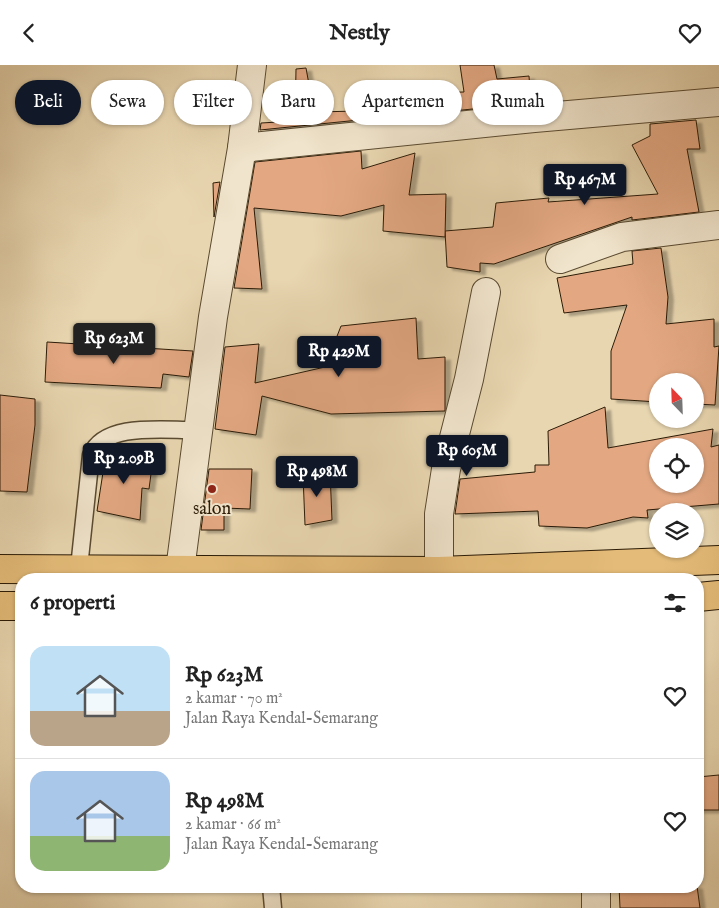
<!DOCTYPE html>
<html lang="id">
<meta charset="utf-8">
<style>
body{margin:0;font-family:"IM FELL English",serif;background:#f6f6f6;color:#222;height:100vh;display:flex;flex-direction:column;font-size:19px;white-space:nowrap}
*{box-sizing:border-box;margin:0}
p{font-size:16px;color:#767676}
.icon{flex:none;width:28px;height:28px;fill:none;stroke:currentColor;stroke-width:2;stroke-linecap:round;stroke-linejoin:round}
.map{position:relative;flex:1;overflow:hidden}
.sheet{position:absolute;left:15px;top:508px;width:689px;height:320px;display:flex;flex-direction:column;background:#fff;border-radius:20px;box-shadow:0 1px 4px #0004}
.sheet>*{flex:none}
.banner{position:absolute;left:15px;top:15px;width:690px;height:45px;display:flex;gap:10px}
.needle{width:32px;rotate:337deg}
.fabs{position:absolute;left:649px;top:308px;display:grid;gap:10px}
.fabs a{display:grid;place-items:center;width:55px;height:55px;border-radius:50%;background:#fff;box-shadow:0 1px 4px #0004;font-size:25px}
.price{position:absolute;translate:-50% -42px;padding:0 11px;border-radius:5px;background:#111827;color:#fff;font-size:16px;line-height:32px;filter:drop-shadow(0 1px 2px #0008)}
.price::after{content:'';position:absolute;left:50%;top:30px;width:15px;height:11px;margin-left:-8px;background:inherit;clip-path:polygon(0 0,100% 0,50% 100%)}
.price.current{background:#222;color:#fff}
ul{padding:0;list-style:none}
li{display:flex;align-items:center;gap:15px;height:125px;padding:0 15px}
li+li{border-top:1px solid #e0e0e0}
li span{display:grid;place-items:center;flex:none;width:140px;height:100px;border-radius:15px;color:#555}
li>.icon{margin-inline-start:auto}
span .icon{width:60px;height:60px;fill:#fffc;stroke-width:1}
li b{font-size:21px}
h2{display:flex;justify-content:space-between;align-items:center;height:60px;padding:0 15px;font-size:21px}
.tag{padding:0 18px;border-radius:22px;background:#fff;box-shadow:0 1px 4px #0004;font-size:18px;line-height:45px}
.tag.current{background:#111827;color:#fff}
header{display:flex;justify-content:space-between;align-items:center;height:65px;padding:0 15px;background:#fff;font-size:22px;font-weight:800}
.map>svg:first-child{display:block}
.building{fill:#e3a882;stroke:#2b1b06;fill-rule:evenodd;filter:url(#shadow)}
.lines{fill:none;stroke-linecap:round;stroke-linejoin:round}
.lane-casing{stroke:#5a4a30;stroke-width:19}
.street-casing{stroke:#5a4a30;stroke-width:30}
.highway-casing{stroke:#2b1b06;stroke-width:30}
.lane{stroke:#f0e4cc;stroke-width:16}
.street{stroke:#f0e4cc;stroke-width:28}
.highway{stroke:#e4bb78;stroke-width:28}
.poi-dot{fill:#8f2418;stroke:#f0e4cc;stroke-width:2}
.labels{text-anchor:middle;stroke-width:4;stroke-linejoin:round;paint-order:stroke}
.poi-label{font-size:18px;fill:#2b1b06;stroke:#f0e4cc}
</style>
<header><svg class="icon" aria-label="back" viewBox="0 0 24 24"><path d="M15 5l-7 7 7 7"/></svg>Nestly<svg class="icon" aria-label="heart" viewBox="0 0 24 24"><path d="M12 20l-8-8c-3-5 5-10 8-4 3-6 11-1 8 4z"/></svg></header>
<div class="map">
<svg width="719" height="843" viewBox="0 0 719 843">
<defs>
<filter id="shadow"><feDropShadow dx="5.5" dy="3" stdDeviation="1" flood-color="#0004"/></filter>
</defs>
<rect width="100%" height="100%" fill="#e8d6b0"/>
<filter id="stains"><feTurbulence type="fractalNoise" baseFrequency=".004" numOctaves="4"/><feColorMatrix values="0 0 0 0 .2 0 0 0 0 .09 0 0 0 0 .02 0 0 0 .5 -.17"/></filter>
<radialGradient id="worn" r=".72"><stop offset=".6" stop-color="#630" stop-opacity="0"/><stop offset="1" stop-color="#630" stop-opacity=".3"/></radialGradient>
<g class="building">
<path d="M460,0H494L497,14L529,11L531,38L424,49L423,28L464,27Z"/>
<path d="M306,3L314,47L359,46V55L260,65L261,58L295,56L296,4Z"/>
<path d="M696,55L700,84H687L699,147L632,155V152L494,199L480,198V207L447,202L445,166L493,162L496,138L549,133L548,137L658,129L632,80L650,71V59Z"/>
<path d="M361,86L362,104L415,88L409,130L446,129L445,172L383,166L384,140L341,151L254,143L262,224L234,223L255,97Z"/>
<path d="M220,117L214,152L213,118Z"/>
<path d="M661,183L668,232L666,259L714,254V282L719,281L715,340L695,339V316H658V337L611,334V286L627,240L564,248L557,213L633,199L632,186Z"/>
<path d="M416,253L418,294L445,292V346L331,349L262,331L256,370L215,364L225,282L259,279L255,318L325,302L341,261Z"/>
<path d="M47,277L193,286L189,312L163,309L161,323L45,317Z"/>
<path d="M0,330L35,334V360L27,427L0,426Z"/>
<path d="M605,342L608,383L713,364L711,382L719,380V439L647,445L648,453L633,452L587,463L539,461L538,446L455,449L460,414L535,407V400H549L548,366ZM658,381H695V419H658Z"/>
<path d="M106,388L153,394L149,424L142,423L140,455L97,446Z"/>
<path d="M209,404H252L250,444L224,443V465H201Z"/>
<path d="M330,406L332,455L305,460L303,410Z"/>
<path d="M719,710V745H698V712Z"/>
<path d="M619,821H697L700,843H620Z"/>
</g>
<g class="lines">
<g class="lane-casing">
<g id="lane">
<path d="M78,512L91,390C105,356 167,366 198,365"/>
<path d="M271,821L273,843"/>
</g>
</g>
<g class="street-casing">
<g id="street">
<path d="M242,83L534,53L719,37"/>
<path d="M560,194L622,172L719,160"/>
<path d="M180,505L213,252L242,83L252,0"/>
<path d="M439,506V449L446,404L469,314L486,227"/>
<path d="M596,843V821"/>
</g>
</g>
<g class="highway-casing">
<g id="highway">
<path d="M0,504L439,506L719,495"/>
<path d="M698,532L719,530"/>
<path d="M0,541H21"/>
</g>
</g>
<use href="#lane" class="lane"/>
<use href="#street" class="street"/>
<use href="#highway" class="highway"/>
</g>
<circle class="poi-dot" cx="212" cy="424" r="5"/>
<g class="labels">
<g class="poi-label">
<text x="212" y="449">salon</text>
</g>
</g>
<rect width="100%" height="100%" filter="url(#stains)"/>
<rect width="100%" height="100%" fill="url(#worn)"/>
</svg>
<div class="fabs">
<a><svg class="needle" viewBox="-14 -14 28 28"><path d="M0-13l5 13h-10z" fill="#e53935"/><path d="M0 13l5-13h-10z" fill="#767676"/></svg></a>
<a><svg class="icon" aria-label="locate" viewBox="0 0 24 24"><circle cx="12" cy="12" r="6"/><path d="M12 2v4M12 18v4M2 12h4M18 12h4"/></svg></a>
<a><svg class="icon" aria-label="layers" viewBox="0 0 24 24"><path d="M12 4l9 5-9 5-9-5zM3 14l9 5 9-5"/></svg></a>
</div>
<b class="price" style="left:585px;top:141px">Rp 467M</b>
<b class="price current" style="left:114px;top:300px">Rp 623M</b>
<b class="price" style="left:339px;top:313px">Rp 429M</b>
<b class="price" style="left:467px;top:412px">Rp 605M</b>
<b class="price" style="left:124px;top:420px">Rp 2.09B</b>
<b class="price" style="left:317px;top:433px">Rp 498M</b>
<div class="banner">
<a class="tag current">Beli</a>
<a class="tag">Sewa</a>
<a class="tag">Filter</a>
<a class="tag">Baru</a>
<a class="tag">Apartemen</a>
<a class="tag">Rumah</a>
</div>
<section class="sheet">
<h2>6 properti<svg class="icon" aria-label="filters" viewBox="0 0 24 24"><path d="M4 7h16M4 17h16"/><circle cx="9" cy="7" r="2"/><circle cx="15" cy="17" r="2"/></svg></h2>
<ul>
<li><span style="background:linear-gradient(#bfe0f5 65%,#b9a48a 0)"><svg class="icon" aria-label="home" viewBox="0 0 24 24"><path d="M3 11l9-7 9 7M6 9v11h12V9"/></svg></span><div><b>Rp 623M</b><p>2 kamar · 70 m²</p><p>Jalan Raya Kendal-Semarang</p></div><svg class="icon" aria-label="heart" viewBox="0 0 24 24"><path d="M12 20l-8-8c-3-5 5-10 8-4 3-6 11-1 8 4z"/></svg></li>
<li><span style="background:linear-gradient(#a9c7e8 65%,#8fb573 0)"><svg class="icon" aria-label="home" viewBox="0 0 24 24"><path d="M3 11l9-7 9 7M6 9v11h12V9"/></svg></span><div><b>Rp 498M</b><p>2 kamar · 66 m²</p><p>Jalan Raya Kendal-Semarang</p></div><svg class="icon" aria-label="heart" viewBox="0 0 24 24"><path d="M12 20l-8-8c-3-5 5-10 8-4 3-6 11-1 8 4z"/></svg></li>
</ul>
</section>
</div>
